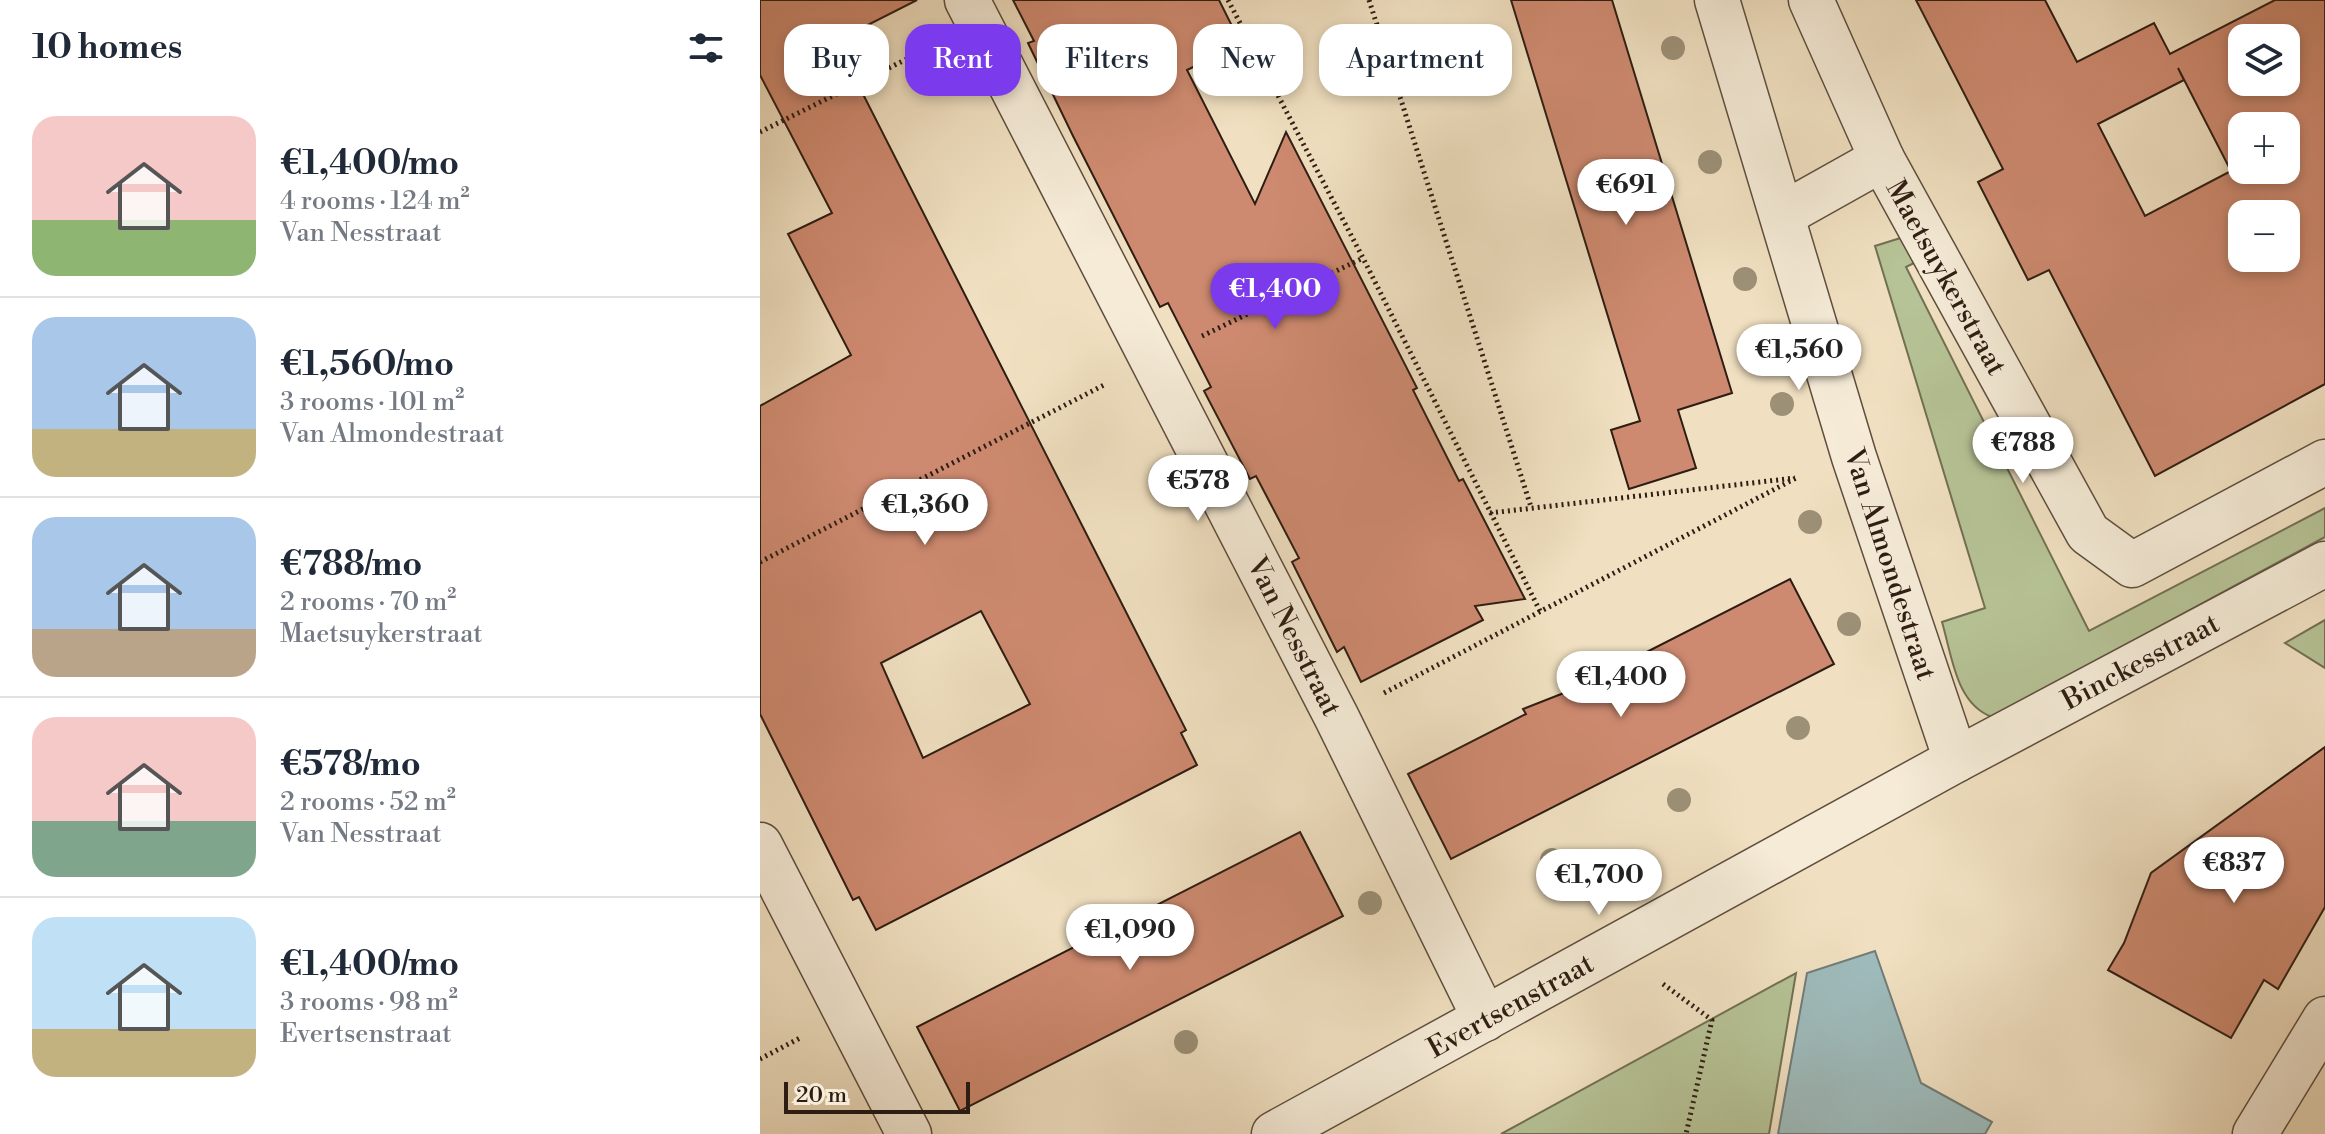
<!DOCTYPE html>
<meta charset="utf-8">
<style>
body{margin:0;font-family:"Libre Bodoni",serif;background:#f6f6f7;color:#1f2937;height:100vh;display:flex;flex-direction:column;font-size:30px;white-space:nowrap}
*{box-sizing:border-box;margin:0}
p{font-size:26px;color:#747a83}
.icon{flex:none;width:44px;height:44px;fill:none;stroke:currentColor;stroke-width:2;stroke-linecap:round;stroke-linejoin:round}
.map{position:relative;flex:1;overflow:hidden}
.drawer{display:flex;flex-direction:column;background:#fff;width:760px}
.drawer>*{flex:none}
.top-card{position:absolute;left:24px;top:24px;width:760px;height:72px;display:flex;gap:16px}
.tools{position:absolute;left:1468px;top:24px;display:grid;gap:16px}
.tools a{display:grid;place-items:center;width:72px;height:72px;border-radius:16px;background:#fff;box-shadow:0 4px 12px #0003;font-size:40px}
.scale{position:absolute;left:24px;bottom:20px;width:186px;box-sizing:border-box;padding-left:8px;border:4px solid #2e1d13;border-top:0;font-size:22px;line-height:28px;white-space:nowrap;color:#2e1d13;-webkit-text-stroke:6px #f5ebd7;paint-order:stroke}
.price{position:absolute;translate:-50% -68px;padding:0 18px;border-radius:28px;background:#fff;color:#222;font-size:26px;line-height:52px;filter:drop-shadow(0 2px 4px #0008)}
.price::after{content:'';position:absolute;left:50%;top:48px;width:24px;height:18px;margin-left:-12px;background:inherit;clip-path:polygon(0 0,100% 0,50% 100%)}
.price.selected{background:#7c3aed;color:#fff}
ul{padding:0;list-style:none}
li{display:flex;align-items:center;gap:24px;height:200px;padding:0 32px}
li+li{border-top:2px solid #e0e1e3}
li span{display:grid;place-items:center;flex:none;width:224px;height:160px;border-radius:24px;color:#555}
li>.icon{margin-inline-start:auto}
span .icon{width:96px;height:96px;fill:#fffc;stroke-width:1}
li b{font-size:34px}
h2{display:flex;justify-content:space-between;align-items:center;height:96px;padding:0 32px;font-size:34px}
.tag{padding:0 28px;border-radius:24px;background:#fff;box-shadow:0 4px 12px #0003;font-size:28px;line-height:72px}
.tag.selected{background:#7c3aed;color:#fff}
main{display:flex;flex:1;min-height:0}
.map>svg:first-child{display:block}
.green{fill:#b6c396;stroke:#727054;stroke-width:2}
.water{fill:#9ebbbc;stroke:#717c78;stroke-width:2}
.building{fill:#ce8a70;stroke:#2e1d13;stroke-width:2;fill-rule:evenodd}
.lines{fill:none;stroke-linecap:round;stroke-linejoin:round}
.minor-casing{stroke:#5e4e3e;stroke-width:47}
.path{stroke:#2e1d13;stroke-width:5;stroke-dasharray:2 4;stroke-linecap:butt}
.minor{stroke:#f5ebd7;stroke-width:44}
.tree{fill:#9c9077}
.labels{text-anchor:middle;stroke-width:6;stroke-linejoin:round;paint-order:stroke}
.street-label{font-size:28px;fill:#2e1d13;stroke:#f5ebd7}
</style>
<main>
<section class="drawer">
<h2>10 homes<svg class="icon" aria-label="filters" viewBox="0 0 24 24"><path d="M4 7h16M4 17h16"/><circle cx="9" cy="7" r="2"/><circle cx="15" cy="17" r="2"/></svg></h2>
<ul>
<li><span style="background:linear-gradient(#f6c9c9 65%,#8fb573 0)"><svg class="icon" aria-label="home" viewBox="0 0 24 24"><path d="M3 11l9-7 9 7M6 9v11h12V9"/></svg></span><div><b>€1,400/mo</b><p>4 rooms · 124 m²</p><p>Van Nesstraat</p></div></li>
<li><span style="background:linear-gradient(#a9c7e8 70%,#c2b280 0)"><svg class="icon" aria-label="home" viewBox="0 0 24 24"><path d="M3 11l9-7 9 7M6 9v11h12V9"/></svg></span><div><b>€1,560/mo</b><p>3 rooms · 101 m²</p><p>Van Almondestraat</p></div></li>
<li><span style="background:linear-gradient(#a9c7e8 70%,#b9a48a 0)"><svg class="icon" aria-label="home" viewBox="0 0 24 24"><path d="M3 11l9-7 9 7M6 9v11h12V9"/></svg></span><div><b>€788/mo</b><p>2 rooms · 70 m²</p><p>Maetsuykerstraat</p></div></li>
<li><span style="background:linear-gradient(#f6c9c9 65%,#7fa58c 0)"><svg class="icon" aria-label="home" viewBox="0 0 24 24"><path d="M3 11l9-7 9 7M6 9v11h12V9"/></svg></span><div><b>€578/mo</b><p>2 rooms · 52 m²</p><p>Van Nesstraat</p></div></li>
<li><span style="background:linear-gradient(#bfe0f5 70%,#c2b280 0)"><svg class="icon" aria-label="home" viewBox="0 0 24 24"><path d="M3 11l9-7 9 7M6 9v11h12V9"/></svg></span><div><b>€1,400/mo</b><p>3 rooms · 98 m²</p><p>Evertsenstraat</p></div></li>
</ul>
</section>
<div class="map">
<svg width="1565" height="1134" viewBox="0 0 1565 1134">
<rect width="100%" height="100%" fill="#f0e0c1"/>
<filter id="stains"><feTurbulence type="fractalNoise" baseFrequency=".0025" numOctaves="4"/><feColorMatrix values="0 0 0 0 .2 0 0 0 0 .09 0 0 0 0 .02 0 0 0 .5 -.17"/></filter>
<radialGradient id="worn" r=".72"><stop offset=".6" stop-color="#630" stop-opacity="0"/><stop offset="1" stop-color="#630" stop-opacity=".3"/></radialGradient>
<g class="green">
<path d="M1150,235L1164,258L1146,267L1329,631L1565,508V537L1232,717C1196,704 1192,656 1182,622L1225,608L1115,246Z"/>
<path d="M1565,620V668L1525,643Z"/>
<path d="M1036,973L1009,1134H741Z"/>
</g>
<path class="water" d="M1115,951L1161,1083L1232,1122L1225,1134H1018L1047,973Z"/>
<g class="building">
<path d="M0,0H157L76,41L426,730L421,733L437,765L116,930L99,897L93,900L0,714V406L91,355L28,234L72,213L0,75ZM221,611L270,704L163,758L121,663Z"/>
<path d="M253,0H459L481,44L427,70L495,204L526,132L657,388L653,390L699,481L703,479L765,599L715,606L723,620L601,682L584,647L577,652L532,562L539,558L496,476L490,479L444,391L451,387L408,303L400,307L313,136L268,43L274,41Z"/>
<path d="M751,0H852L972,393L918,410L936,468L869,489L851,430L880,421Z"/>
<path d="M1156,0H1285L1317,62L1394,23L1410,54L1515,0H1565V384L1395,476L1289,270L1268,280L1218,182L1243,169ZM1482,38H1526V82H1482ZM1418,68L1471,171L1385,216L1338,124L1424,80ZM1482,126H1526V170H1482ZM1482,214H1526V258H1482Z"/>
<path d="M1030,579L1074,664L691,859L648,774L766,714L763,709L814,689Z"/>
<path d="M1565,747V907L1518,989L1504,980L1471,1038L1348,970L1364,943L1391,873Z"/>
<path d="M540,832L583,916L200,1111L157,1027Z"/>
</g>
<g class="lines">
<g class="minor-casing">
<g id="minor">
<path d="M207,0L577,718L725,1019"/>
<path d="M957,0L1094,457L1196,760"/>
<path d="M1051,0L1122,159"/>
<path d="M1022,215L1122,159L1328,533L1372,565L1565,462"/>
<path d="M0,845L149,1134"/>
<path d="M514,1134L1196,760L1565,564"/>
<path d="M1495,1134L1565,1019"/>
</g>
</g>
<g class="path">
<path d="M468,0L603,258L780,611"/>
<path d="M609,0L771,507"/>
<path d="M0,132L171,47"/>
<path d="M442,336L603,258"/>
<path d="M730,513L1035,478"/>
<path d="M0,562L344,385"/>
<path d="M624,693L1038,477"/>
<path d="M903,984L952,1020L926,1134"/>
<path d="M0,1059L40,1038"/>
</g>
<use href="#minor" class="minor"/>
</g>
<g class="tree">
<circle cx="913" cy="48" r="12"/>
<circle cx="950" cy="162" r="12"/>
<circle cx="985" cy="279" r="12"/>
<circle cx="1022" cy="404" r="12"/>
<circle cx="1050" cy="522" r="12"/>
<circle cx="1089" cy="624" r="12"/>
<circle cx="1038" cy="728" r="12"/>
<circle cx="919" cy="800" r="12"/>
<circle cx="792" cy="860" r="12"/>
<circle cx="610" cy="903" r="12"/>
<circle cx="426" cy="1042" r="12"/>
</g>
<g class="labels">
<g class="street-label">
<text transform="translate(1187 277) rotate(61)" y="10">Maetsuykerstraat</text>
<text transform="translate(1131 564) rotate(72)" y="10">Van Almondestraat</text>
<text transform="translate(535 636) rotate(63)" y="10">Van Nesstraat</text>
<text transform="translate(1380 661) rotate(-28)" y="10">Binckesstraat</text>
<text transform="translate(750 1005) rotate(-29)" y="10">Evertsenstraat</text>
</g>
</g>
<rect width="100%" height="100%" filter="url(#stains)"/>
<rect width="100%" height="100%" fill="url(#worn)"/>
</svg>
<div class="tools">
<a><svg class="icon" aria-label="layers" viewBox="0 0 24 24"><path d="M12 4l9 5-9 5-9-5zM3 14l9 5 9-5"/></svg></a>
<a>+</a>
<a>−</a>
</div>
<div class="scale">20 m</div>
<b class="price" style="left:866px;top:227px">€691</b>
<b class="price selected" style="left:515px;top:331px">€1,400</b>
<b class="price" style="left:1039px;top:392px">€1,560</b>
<b class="price" style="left:1263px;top:485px">€788</b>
<b class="price" style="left:438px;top:523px">€578</b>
<b class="price" style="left:165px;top:547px">€1,360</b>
<b class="price" style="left:861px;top:719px">€1,400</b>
<b class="price" style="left:1474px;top:905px">€837</b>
<b class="price" style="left:839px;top:917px">€1,700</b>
<b class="price" style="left:370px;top:972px">€1,090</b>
<div class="top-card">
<a class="tag">Buy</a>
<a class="tag selected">Rent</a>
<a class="tag">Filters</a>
<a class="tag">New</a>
<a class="tag">Apartment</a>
</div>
</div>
</main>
